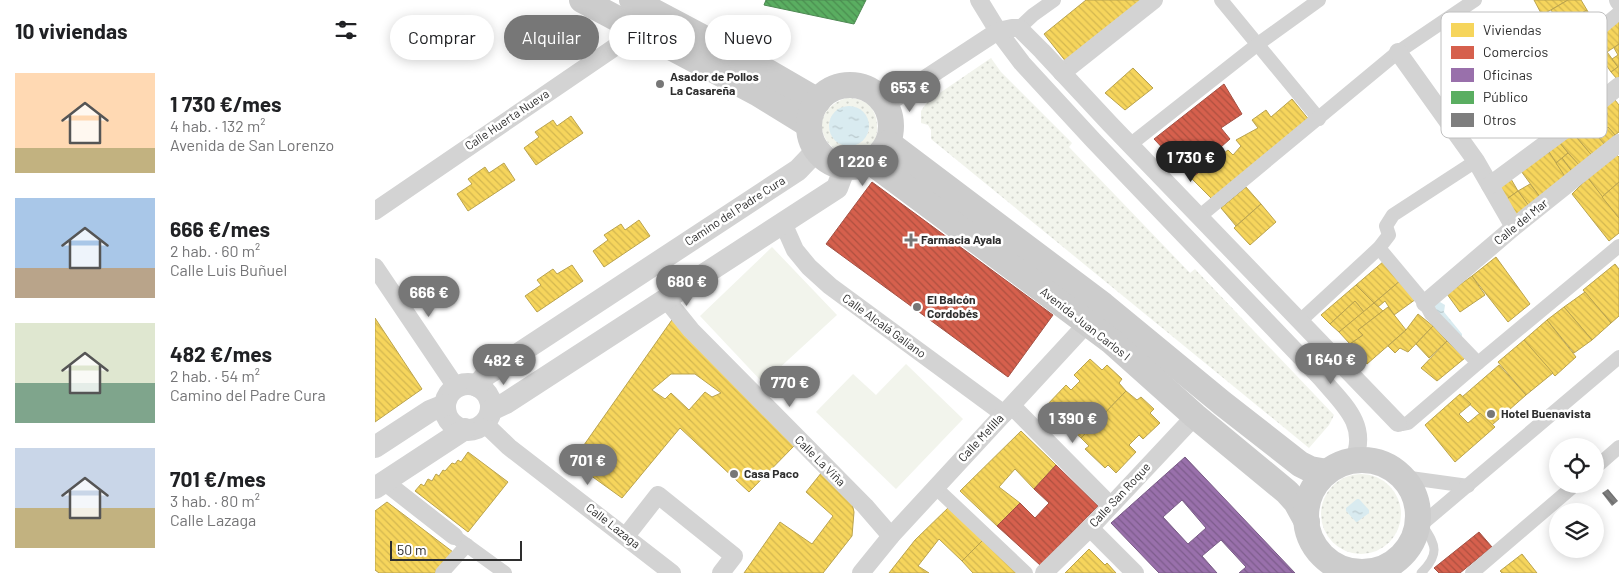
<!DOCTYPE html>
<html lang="es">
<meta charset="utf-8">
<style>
body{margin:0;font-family:Barlow,sans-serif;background:#f6f6f6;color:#202124;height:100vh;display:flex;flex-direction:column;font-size:19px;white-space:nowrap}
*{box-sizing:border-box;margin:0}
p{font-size:16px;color:#757577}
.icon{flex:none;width:28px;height:28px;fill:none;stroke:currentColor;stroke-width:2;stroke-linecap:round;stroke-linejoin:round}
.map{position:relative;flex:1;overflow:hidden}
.drawer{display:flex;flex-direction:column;background:#fff;width:375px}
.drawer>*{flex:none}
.top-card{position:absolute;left:15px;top:15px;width:475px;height:45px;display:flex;gap:10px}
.buttons{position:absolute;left:1174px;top:438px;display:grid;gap:10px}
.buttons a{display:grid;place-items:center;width:55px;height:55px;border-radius:50%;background:#fff;box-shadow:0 2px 12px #0003;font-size:25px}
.scale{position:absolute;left:15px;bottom:12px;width:132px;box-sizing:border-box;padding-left:5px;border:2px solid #2e2e2e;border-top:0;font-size:14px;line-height:18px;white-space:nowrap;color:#2e2e2e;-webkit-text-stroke:4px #fff;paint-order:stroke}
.price{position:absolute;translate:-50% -42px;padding:0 11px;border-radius:18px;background:#777;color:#fff;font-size:16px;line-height:32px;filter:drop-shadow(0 1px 2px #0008)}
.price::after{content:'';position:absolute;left:50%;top:30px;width:15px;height:11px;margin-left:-8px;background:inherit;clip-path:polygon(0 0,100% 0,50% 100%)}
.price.active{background:#222;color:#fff}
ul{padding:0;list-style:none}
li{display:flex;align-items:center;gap:15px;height:125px;padding:0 15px}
li span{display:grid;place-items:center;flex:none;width:140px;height:100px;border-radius:0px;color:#555}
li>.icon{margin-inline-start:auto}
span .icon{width:60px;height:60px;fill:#fffc;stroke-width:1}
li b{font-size:21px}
h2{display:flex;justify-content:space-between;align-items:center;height:60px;padding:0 15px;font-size:21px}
.pill{padding:0 18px;border-radius:22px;background:#fff;box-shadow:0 2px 12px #0003;font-size:18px;line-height:45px}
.pill.active{background:#777;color:#fff}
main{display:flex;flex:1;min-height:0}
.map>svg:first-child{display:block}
.grass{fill:url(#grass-dots);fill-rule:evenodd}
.pitch{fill:#f2f4ec}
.water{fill:url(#water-ripples)}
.homes{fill:url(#homes-back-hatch);stroke:#baa34e;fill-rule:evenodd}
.shops{fill:url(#shops-back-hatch);stroke:#a45144}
.offices{fill:url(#offices-back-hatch);stroke:#795c86;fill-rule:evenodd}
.public{fill:url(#public-back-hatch);stroke:#4d8852}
.building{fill:url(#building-back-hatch)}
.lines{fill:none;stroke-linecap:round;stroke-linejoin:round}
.service{stroke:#d3d3d3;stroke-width:9}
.pedestrian{stroke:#d3d3d3;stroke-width:14}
.minor{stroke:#d3d3d3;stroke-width:18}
.tertiary{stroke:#d3d3d3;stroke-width:22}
.secondary{stroke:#ccc;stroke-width:26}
.poi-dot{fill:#777;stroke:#fff;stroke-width:2}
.labels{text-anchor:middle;stroke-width:5;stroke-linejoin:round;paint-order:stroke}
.poi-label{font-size:12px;font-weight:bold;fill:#2e2e2e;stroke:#fff;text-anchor:start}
.street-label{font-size:12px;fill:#2e2e2e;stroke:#fff}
.key{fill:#fff;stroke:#c0c0c0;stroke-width:1}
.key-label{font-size:14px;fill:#2e2e2e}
</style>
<main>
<section class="drawer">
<h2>10 viviendas<svg class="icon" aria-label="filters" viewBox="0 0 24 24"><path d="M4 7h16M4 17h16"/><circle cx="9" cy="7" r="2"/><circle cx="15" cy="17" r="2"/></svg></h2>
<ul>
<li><span style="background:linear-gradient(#ffd9b3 75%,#c2b280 0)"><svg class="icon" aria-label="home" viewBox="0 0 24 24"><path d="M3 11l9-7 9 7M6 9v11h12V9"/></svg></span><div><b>1 730 €/mes</b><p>4 hab. · 132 m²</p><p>Avenida de San Lorenzo</p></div></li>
<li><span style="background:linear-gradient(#a9c7e8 70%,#b9a48a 0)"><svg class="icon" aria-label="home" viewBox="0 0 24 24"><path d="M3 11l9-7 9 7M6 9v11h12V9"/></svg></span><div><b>666 €/mes</b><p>2 hab. · 60 m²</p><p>Calle Luis Buñuel</p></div></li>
<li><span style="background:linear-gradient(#dfe7d0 60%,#7fa58c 0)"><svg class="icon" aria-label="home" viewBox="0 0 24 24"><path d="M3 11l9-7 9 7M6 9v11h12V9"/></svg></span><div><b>482 €/mes</b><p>2 hab. · 54 m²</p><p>Camino del Padre Cura</p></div></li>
<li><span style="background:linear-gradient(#c9d6e8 60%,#c2b280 0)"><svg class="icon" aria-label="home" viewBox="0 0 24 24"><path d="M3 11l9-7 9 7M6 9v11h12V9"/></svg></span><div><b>701 €/mes</b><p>3 hab. · 80 m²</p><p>Calle Lazaga</p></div></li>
</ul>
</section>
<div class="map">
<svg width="1244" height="573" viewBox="0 0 1244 573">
<defs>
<pattern id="grass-dots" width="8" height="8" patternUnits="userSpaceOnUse" patternTransform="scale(1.25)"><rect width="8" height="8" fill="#f2f4ec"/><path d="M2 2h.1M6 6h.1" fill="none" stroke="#d0d2cb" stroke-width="1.8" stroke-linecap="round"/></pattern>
<pattern id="water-ripples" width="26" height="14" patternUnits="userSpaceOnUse" patternTransform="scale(1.25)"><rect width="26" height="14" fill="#d9ebf0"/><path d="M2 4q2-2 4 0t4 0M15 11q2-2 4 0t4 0" fill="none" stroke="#bbcace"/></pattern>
<pattern id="homes-back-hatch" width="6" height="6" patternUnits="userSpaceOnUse" patternTransform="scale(1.25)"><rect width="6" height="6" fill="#f6d55c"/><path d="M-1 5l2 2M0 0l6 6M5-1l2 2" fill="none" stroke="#d3b750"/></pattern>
<pattern id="shops-back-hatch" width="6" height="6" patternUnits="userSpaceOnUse" patternTransform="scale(1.25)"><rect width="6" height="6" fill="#d6604d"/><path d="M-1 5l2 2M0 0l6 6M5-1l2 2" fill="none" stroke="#ae5040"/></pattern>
<pattern id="offices-back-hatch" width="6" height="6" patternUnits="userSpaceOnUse" patternTransform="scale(1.25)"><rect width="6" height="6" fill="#9970ab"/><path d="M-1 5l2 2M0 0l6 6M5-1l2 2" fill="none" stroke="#7d5c8c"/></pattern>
<pattern id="public-back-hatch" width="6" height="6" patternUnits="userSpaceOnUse" patternTransform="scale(1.25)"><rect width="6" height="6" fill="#5aae61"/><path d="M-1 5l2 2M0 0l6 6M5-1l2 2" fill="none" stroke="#4b8e50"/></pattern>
<pattern id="building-back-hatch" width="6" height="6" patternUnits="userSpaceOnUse" patternTransform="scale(1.25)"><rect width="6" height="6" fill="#7e7e7e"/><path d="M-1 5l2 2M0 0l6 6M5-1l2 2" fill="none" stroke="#686868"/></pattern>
</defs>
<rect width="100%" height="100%" fill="#fff"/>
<g class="grass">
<path d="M616,58L626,72L697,143L694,147L815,273L820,269L959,415L954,425L934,448L556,139V130L553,125L546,123V111L553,101Z"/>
<path d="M471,98C496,97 506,115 501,139C466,182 417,117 471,98ZM479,107C491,112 495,121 493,133L473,146C461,143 455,137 454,124Z"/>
<circle cx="986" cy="514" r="40"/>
</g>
<g class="pitch">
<path d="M397,247L462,315L388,383L325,316Z"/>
<path d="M531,364L588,419L521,489L441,412L478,374L501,395Z"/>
</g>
<g class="water">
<circle cx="474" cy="126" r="20"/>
<path d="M1065,302L1070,305L1069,312L1087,334V337L1064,315L1058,304Z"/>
<path d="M982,499H984L994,510V513L982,522H981L971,511V508Z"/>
</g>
<g class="homes">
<path d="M711,0H771L692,63L669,34Z"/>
<path d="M1159,0H1193L1167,15Z"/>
<path d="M1193,0H1206L1212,10L1195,20L1191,13L1181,18L1176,10Z"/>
<path d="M1212,10L1221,26L1198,43L1191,33L1196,28L1191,22Z"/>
<path d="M1244,21V44L1232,52L1222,38Z"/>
<path d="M1222,38L1243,67L1236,72L1216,43Z"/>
<path d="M1244,44V78L1242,79L1236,72L1243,67L1237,59L1243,55L1239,48Z"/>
<path d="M758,68L778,88L750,110L730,93Z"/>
<path d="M1236,95L1244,105V132L1240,135L1233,127L1230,130L1216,114L1221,109L1228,118L1233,114L1226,105Z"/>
<path d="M917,99L935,121L838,200L816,178L853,150L858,155L866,146L861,140L883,128L877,120L891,110L896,117Z"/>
<path d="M1216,114L1230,130L1233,127L1240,135L1230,145L1208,120Z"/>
<path d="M196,116L208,133L161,165L149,148L164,137L160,132L178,120L182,126Z"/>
<path d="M1208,120L1230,145L1219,158L1196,131Z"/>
<path d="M1196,131L1219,158L1207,169L1184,142Z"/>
<path d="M1184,142L1193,153L1181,163L1174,152Z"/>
<path d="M1174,152L1191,178L1165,197L1146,171Z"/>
<path d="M1193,153L1206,167L1198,173L1187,158Z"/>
<path d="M1242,155L1244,157V182L1227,197L1213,178Z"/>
<path d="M1187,158L1198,173L1191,178L1181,163Z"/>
<path d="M129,163L140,180L93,211L82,194L97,184L93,179L110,167L114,173Z"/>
<path d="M1213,178L1244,218V233L1234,241L1197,194Z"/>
<path d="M1136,179L1143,191L1129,201L1121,190Z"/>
<path d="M1244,182V218L1227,197Z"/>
<path d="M1155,184L1165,197L1154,206L1143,191Z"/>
<path d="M871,187L886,204L861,226L846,208Z"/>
<path d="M1143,191L1154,206L1139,218L1129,201Z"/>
<path d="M886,204L901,222L875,245L859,228Z"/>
<path d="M264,220L275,236L229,267L218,251L233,240L229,235L246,224L250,230Z"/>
<path d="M1121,257L1155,304L1133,322L1097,276Z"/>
<path d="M1009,261L1026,280L999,303L981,285Z"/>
<path d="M1240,264L1244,269V316L1236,323L1208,290Z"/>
<path d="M197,265L208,281L162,312L150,296L166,285L162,280L178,269L182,274Z"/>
<path d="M1097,276L1110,295L1085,312L1072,294Z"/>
<path d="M1026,280L1041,299L1019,315L1010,301L1003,307L999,303Z"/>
<path d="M981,285L999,303L989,312L980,301L955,324L946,315Z"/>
<path d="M1210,292L1236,323L1217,340L1189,307Z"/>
<path d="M980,301L989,312L964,332L955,324Z"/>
<path d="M999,303L1008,311L983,330L988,335L975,344L964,332Z"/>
<path d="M1013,307L1031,330L992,364L975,344L988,335L983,330Z"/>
<path d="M1189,307L1217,340L1199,353L1172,320Z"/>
<path d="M1043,314L1058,326L1033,352L1025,348L1020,353L1013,346L1031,330Z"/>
<path d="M299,317L419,446L374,492L305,428L247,498L197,462ZM296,374H320L346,393L337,397L330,392L314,410L296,393L290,399L277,390Z"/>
<path d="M0,318L47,389L0,422Z"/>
<path d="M1172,320L1201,357L1180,376L1149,340Z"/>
<path d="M1058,326L1072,341L1054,358L1041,344Z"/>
<path d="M1149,340L1178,373L1151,395L1123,362Z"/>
<path d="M1072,341L1090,358L1062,381L1046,368Z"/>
<path d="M715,359L727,370L732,365L747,379L744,383L751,391L706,438L695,428L691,433L678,420L681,416L671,406L691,385L696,390L705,381L699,375Z"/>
<path d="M1124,365L1151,395L1117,425L1087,397Z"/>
<path d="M751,391L762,400L766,397L779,409L775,413L785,423L768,439L764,435L754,445L761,452L741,473L733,465L730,468L710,449L714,446L706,438Z"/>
<path d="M1085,394L1096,404L1084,414L1093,423L1105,413L1120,427L1080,462L1050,425Z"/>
<path d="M646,431L681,465L659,489L640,469L624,487L645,503L622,526L585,491Z"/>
<path d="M93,452L133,482L93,532L40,491L46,484L49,486L53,479L57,481L61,474L64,476L68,470L70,471L77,463L80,464L83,460L86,462Z"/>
<path d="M447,472L477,503L479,512L477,536L448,573H369L405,522L437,544L458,516L431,492Z"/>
<path d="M12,502L78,552L60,573H4L0,570V511Z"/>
<path d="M575,506L610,538L587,561L564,539L543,566L554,573H514L540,540Z"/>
<path d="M610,538L646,573H598L587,561Z"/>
<path d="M714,549L730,565L732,563L741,573H690Z"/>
<path d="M1147,554L1162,573H1127L1125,571Z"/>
</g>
<g class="shops">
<path d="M849,84L867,114L846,128L855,139L846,147L850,153L816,178L779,139Z"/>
<path d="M497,182L678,315L633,377L451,244Z"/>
<path d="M681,465L723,506L665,565L622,526L645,503L660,518L674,503L659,489Z"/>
<path d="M1104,532L1117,547L1085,573H1064L1059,568Z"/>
</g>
<path class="offices" d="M810,457L920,573H864L871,567L846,540L827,556L842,573H784L736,523ZM807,500L831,528L813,544L788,517Z"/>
<path class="public" d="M391,0H491L479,24L389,5Z"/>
<path class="building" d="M1233,489L1243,501L1237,506L1227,493Z"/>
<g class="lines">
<g class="service">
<path d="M1043,517C1056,541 1070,549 1046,573"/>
<path d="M998,570L1003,573"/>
</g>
<g class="pedestrian">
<path d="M846,0L944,119"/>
<path d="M644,28L658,15L679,0"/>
<path d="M1081,133L1198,51L1244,13"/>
<path d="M756,144L883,44L944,0"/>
<path d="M825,216L1023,52L1100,0"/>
<path d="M1004,248L1050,303L1056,314L1103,363"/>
<path d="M925,321L1004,248L1014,235L1011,226L1018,215L1101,161"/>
<path d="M1023,423L1028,424L1033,423L1103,363L1244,246"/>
<path d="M1220,468L1244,447"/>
<path d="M1028,477L1093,486"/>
<path d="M560,487L651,573"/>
<path d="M1040,534L1047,524L1244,357"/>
<path d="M79,536L130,573"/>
<path d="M67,573L92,545"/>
<path d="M989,573L990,571"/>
<path d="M1097,573L1201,484"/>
</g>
<g class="minor">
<path d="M604,0L623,31L647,63L718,140L946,378C967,403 995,425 978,461"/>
<path d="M1243,0L1244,2"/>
<path d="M1023,52L1101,161L1139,227"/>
<path d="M687,73L779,0"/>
<path d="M510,105L623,31L637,28H644L667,51L735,124L1023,423"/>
<path d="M1115,185L1192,128L1244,86"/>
<path d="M0,211L265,30"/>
<path d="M408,223L420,250L434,267L455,286L629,414"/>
<path d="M0,267L81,387"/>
<path d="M291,299L316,330L490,506L516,536"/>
<path d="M1050,303L1139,227L1244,143"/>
<path d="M637,406L735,505"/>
<path d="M109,423L134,447L297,573"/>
<path d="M10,482L79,536"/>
<path d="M715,528L760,573"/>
<path d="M251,536L283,495L359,556L346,573"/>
<path d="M486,573L516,536L719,316"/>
<path d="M669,573L715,528L820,416"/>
</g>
<g class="tertiary">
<circle cx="93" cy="407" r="23"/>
<path d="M102,386L111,375L423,170L442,150"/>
<path d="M116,410L131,403L462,188L470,167"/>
<path d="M0,447L55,411L70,405"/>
<path d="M0,488L90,429"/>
</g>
<g class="secondary">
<path d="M207,0L382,93L434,125"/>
<path d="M257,0L393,72L443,101"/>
<circle cx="475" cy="126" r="41"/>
<path d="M513,143L728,305L847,403L925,464L935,469L952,472"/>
<path d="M496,162L736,341L820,416L912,492L921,502L932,522"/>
<circle cx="987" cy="516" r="56"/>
</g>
</g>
<g class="poi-dot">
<circle cx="285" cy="84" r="5"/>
<path d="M533.5 232.5h5v5h5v5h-5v5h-5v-5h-5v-5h5z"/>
<circle cx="542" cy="307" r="5"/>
<circle cx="1116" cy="414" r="5"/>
<circle cx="359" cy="474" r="5"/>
</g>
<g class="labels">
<g class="poi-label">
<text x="295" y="81">Asador de Pollos<tspan x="295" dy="14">La Casareña</tspan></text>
<text x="546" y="244">Farmacia Ayala</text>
<text x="552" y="304">El Balcón<tspan x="552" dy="14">Cordobés</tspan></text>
<text x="1126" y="418">Hotel Buenavista</text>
<text x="369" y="478">Casa Paco</text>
</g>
<g class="street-label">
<text transform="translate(132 120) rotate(-34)" y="4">Calle Huerta Nueva</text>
<text transform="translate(360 211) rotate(-33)" y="4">Camino del Padre Cura</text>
<text transform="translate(1146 222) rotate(-39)" y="4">Calle del Mar</text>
<text transform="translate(710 324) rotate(38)" y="4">Avenida Juan Carlos I</text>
<text transform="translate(509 326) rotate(36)" y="4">Calle Alcalá Galiano</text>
<text transform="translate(606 438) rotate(-47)" y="4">Calle Melilla</text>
<text transform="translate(445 461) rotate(45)" y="4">Calle La Viña</text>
<text transform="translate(745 495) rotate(-47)" y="4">Calle San Roque</text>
<text transform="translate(238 526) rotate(38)" y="4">Calle Lazaga</text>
</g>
</g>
<rect x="1066" y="12" width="166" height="126" rx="8" class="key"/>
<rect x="1076" y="23" width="23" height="14" fill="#f6d55c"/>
<rect x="1076" y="46" width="23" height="13" fill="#d6604d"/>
<rect x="1076" y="68" width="23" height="14" fill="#9970ab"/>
<rect x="1076" y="91" width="23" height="13" fill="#5aae61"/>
<rect x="1076" y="113" width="23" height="14" fill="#7e7e7e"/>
<g class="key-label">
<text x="1108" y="35">Viviendas</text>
<text x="1108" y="57">Comercios</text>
<text x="1108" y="80">Oficinas</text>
<text x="1108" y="102">Público</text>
<text x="1108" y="125">Otros</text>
</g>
</svg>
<div class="buttons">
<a><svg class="icon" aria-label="locate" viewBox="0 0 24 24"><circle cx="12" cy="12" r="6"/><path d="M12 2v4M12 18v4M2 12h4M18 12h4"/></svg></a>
<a><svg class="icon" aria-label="layers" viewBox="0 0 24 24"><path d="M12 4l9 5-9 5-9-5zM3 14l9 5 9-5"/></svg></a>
</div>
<div class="scale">50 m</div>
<b class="price" style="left:535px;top:113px">653 €</b>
<b class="price active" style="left:816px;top:183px">1 730 €</b>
<b class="price" style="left:488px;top:187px">1 220 €</b>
<b class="price" style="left:312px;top:307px">680 €</b>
<b class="price" style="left:54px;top:318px">666 €</b>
<b class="price" style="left:956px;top:385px">1 640 €</b>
<b class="price" style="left:129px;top:386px">482 €</b>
<b class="price" style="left:415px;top:408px">770 €</b>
<b class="price" style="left:698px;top:444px">1 390 €</b>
<b class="price" style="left:213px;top:486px">701 €</b>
<div class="top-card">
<a class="pill">Comprar</a>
<a class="pill active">Alquilar</a>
<a class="pill">Filtros</a>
<a class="pill">Nuevo</a>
</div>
</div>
</main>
